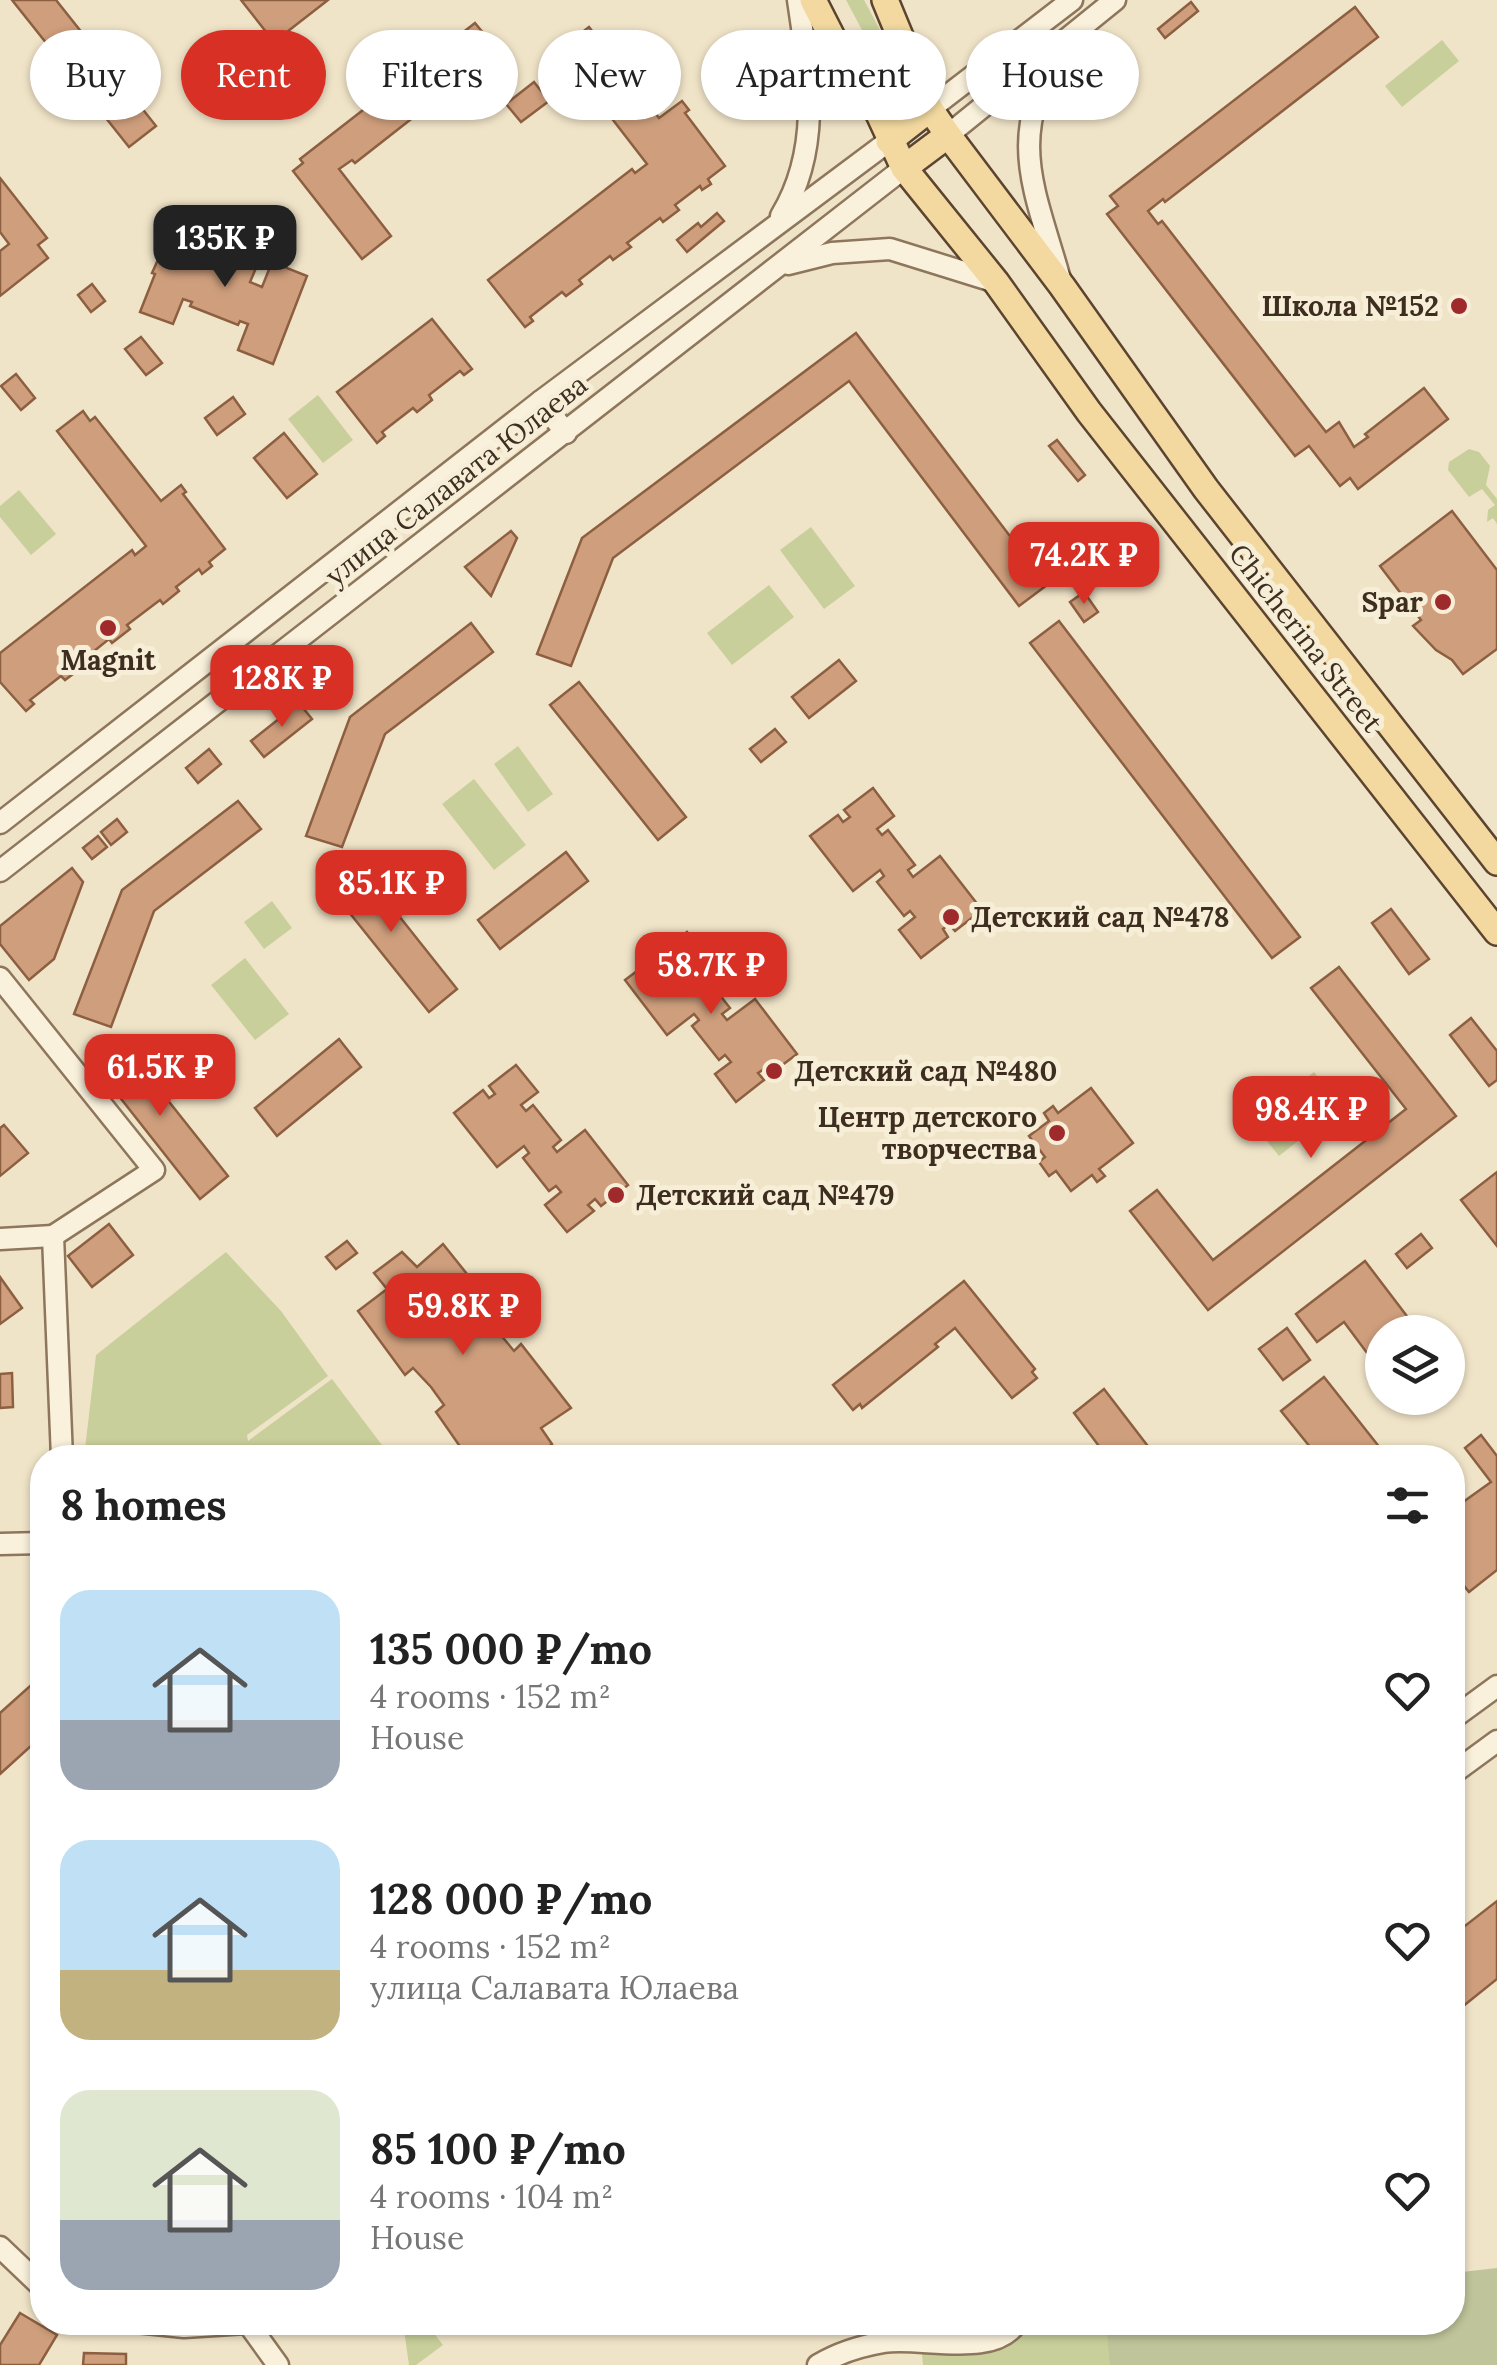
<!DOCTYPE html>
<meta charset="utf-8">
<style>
body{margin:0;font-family:Lora,serif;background:#f6f6f6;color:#222;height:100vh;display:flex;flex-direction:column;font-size:38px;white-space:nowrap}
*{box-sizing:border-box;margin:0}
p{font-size:32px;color:#767676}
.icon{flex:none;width:55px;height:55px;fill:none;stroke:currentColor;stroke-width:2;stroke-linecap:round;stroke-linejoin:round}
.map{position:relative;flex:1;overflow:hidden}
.side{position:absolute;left:30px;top:1445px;width:1435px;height:890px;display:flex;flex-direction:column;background:#fff;border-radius:40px;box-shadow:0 2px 8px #0004}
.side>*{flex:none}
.hud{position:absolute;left:30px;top:30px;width:1438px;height:90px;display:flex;gap:20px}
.tools{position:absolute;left:1365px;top:1315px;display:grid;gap:20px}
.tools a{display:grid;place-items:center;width:100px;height:100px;border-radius:50%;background:#fff;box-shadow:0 2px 8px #0004;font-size:50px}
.price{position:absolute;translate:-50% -85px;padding:0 22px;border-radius:20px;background:#d93025;color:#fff;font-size:32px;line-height:65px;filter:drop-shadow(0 2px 5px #0008)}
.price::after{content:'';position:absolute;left:50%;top:60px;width:30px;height:22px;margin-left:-15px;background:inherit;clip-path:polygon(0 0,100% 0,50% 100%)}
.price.active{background:#222;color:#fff}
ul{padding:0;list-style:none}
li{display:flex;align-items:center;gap:30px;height:250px;padding:0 30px}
li span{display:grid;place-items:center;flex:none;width:280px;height:200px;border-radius:30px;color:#555}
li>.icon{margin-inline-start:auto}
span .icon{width:120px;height:120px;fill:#fffc;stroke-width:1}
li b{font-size:42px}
h2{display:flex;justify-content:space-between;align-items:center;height:120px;padding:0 30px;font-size:42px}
.pill{padding:0 35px;border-radius:45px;background:#fff;box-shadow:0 2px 8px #0004;font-size:35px;line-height:90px}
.pill.active{background:#d93025;color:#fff}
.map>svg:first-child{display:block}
.green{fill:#c9cf9b}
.cemetery{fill:#bfc49a}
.building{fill:#cf9f7d;stroke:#8d5f41;stroke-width:2.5}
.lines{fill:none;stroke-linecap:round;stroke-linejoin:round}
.minor-casing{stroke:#8d765c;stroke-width:25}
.major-casing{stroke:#5b4430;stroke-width:30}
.minor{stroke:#faf1dc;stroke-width:20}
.major{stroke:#f3d9a0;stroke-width:25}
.poi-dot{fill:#9e2a2b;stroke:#f7eed8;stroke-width:4}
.labels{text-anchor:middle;stroke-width:10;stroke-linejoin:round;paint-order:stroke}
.poi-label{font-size:28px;font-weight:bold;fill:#3d2e20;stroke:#f7eed8;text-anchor:end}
.street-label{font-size:28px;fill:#3d2e20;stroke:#f7eed8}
</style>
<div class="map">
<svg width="1497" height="2365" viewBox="0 0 1497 2365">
<rect width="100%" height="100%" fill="#f0e4c8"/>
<g class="green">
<path d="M846,0H864L894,56L880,64Z"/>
<path d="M1442,40L1459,61L1402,107L1385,86Z"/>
<path d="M318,395L353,440L323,463L288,419Z"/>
<path d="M1469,449L1479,452L1490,466L1486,485L1497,499V524L1493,518L1487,522L1488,510L1495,505L1482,489L1469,497L1448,470L1449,462Z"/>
<path d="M19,490L56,534L31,555L0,517V506Z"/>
<path d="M811,527L855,586L824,609L780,550Z"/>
<path d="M769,585L794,617L732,665L707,633Z"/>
<path d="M518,746L553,794L528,812L494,764Z"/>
<path d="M474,779L526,845L494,870L442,804Z"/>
<path d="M272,901L292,928L264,949L244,922Z"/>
<path d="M245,958L289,1014L255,1040L211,985Z"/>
<path d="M1314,1072L1341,1107L1279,1156L1251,1121Z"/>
<path d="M226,1252L281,1311L328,1376L247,1435L248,1441L332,1379L391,1457H256L249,1449L251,1457H84L96,1355Z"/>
<path d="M1452,2322L1497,2365H923L922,2354L931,2323Z"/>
<path d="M403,2323H426L443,2345L416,2365H409Z"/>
</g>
<path class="cemetery" d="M1497,2268V2365H1110L1106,2323L1452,2322L1453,2273Z"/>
<g class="building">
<path d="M12,0H56L156,126L129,147Z"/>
<path d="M241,0H328L274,42Z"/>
<path d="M1191,2L1198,11L1165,38L1158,29Z"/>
<path d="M1355,7L1378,37L1165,202L1163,199L1148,211L1158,224L1162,221L1326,432L1339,422L1354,447L1368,437L1365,434L1424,388L1448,419L1358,489L1350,478L1340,486L1309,446L1295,456L1107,214L1118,206L1110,196Z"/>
<path d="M475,23L498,51L355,163L352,160L339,169L391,236L362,259L293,171L303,163L300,159Z"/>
<path d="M589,27L659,118L682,101L689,110L685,113L725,166L708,179L711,184L702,190L700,186L675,205L679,210L663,222L660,218L627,243L631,247L613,260L610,256L579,280L582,284L566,296L562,292L530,317L533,321L525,327L488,280L632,169L635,173L647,164L559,50Z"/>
<path d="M534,82L549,101L521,122L506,104Z"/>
<path d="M0,178L47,238L38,245L48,258L0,296V251L9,244L0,232Z"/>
<path d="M717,213L724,221L687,252L677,240L698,223L701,227Z"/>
<path d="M174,224L208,237L198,262L209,267L221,238L262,254L250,282L262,287L272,262L307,276L273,364L238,350L248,324L240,321L238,325L190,306L192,302L183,299L173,324L140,312L155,274L152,273Z"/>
<path d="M92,284L105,301L91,312L78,295Z"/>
<path d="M432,319L472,369L464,375L460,371L429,395L432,400L417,412L413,408L382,432L385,436L377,443L337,392Z"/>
<path d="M856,333L1047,585L1019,606L849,381L613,558L571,666L537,654L582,538Z"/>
<path d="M141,337L162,363L146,375L125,349Z"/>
<path d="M16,374L35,398L21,410L1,386Z"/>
<path d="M233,397L245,414L217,435L205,418Z"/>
<path d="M83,411L90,421L95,417L161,501L181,485L186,492L183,494L225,549L209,562L212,566L202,574L199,569L176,587L179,591L163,604L160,600L127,625L130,629L112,643L109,639L78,664L81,668L65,680L61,676L30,700L34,704L26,711L0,682V653L132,550L135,555L146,546L57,431Z"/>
<path d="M284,433L317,474L287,498L254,458Z"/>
<path d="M1057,440L1085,475L1078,481L1049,446Z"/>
<path d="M1452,511L1497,570V649L1463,674L1452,660L1436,650L1413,626L1421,620L1380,566Z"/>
<path d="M511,531L517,538L491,596L465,567Z"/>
<path d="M1084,592L1098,612L1084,622L1070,602Z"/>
<path d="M1059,621L1300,937L1272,958L1030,643Z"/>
<path d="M471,623L493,652L385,734L342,847L306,836L350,717Z"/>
<path d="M839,660L856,681L809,718L792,697Z"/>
<path d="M579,682L686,817L658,840L550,705Z"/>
<path d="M299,703L312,719L264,757L251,741Z"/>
<path d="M775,729L786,742L761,762L750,749Z"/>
<path d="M209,749L221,764L198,783L186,768Z"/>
<path d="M873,788L894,816L877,829L882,835L888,830L915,865L908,870L913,877L940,856L982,910L955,931L949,924L943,929L948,937L921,958L899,930L915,917L910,911L904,916L877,882L884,876L880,870L853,891L810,836L838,815L843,822L850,817L844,810Z"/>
<path d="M238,801L261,829L154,911L111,1027L74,1014L122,890Z"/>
<path d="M117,819L127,832L111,845L101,832Z"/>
<path d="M98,836L107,847L92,859L83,848Z"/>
<path d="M566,852L588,881L500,949L478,920Z"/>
<path d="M353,858L457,989L429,1012L324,881Z"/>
<path d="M72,868L83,882L54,959L29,980L0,944V926Z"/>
<path d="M1391,909L1429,959L1409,974L1372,923Z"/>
<path d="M687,932L708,960L692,973L696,979L703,974L730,1008L722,1014L727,1020L755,999L797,1054L769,1075L764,1069L758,1073L764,1080L736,1102L715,1074L731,1062L725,1055L719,1060L692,1026L699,1020L694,1014L667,1035L625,980L653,959L658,966L665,960L659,953Z"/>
<path d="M1339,967L1456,1116L1208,1310L1130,1211L1157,1190L1213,1260L1406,1109L1311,988Z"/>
<path d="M1471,1018L1497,1051V1080L1489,1086L1450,1035Z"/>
<path d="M339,1039L361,1067L277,1136L255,1108Z"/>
<path d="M120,1040L228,1176L200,1199L92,1062Z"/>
<path d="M516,1065L538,1092L521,1105L526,1111L533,1105L561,1140L553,1147L557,1152L585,1130L628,1185L601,1206L595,1199L588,1205L594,1211L567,1232L545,1205L561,1192L556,1186L549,1191L523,1158L529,1153L524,1146L497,1167L454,1113L483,1090L489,1098L495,1094L489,1086Z"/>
<path d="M1091,1088L1133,1143L1099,1169L1105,1176L1097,1182L1092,1175L1071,1191L1056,1171L1049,1176L1039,1162L1045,1157L1029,1136L1049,1121L1044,1113L1053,1106L1058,1113Z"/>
<path d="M4,1125L28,1153L0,1176V1128Z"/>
<path d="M1497,1172V1246L1461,1200Z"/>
<path d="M109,1224L133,1255L92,1287L68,1256Z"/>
<path d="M1421,1234L1432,1248L1407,1268L1396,1254Z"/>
<path d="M347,1241L357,1253L336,1269L326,1257Z"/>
<path d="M443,1244L491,1304L481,1311L514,1351L521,1344L571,1408L541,1428L552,1444L537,1458H468L436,1412L444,1405L431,1387L413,1368L405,1375L358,1311L387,1289L374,1273L402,1252L417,1267Z"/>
<path d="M1365,1261L1419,1332H1382V1373L1344,1322L1317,1342L1296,1314Z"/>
<path d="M0,1277L22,1308L0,1324Z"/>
<path d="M964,1281L1035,1369L1032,1372L1037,1378L1012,1398L955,1328L935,1344L938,1347L862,1408L860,1404L853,1410L833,1385Z"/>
<path d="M1287,1328L1310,1360L1283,1380L1259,1349Z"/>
<path d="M12,1373L13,1407L0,1408V1374Z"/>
<path d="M1324,1377L1388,1458H1346L1349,1455L1345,1450L1336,1458H1319L1281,1411Z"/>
<path d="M1104,1389L1157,1458H1108L1074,1413Z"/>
<path d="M1481,1435L1497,1456V1570L1469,1592L1452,1571V1510L1491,1482L1465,1448Z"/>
<path d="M39,1678L42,1682V1736L0,1774V1713Z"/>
<path d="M1497,1901V1979L1457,2011L1452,2006V1936Z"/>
<path d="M20,2313L57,2335L39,2365H0V2345Z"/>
<path d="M84,2353L126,2354V2365H83Z"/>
</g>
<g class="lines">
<g class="minor-casing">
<g id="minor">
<path d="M930,109L1072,0"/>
<path d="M948,135L1115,0"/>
<path d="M781,216C822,148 809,75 798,0"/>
<path d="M788,264L832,253L890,249L996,282"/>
<path d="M1060,279C1032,181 1006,138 1063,42"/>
<path d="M541,401L566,433"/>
<path d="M0,823L541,401L889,141"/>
<path d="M0,871L904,168"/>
<path d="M0,978L154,1170L53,1236L62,1458"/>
<path d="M0,1239L53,1236"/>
<path d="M0,1544L42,1543"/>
<path d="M1452,1719L1497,1686"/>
<path d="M1452,1774L1497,1741"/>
<path d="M0,2247L42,2287"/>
<path d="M136,2322L184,2327L247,2323"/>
<path d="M247,2322L278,2365"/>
<path d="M818,2365C838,2353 860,2346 884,2342C920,2336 995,2359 1017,2322"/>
</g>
</g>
<g class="major-casing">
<g id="major">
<path d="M813,0L838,49L879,114L904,168L996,282L1089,412L1497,932"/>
<path d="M885,0L930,109L948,135L1062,286L1206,489L1497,862"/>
<path d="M889,141L930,109"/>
<path d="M904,168L948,135"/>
</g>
</g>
<use href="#minor" class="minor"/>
<use href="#major" class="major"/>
</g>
<g class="poi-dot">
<circle cx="1459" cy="306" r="10"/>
<circle cx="1443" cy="602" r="10"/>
<circle cx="108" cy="628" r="10"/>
<circle cx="951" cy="917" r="10"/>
<circle cx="774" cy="1071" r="10"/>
<circle cx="1057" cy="1133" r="10"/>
<circle cx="616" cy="1195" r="10"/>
</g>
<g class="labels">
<g class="poi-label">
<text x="1439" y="316">Школа №152</text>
<text x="1423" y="612">Spar</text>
<text x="108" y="670" text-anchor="middle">Magnit</text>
<text x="971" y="927" text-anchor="start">Детский сад №478</text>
<text x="794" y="1081" text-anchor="start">Детский сад №480</text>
<text x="1037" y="1127">Центр детского<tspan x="1037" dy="32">творчества</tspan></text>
<text x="636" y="1205" text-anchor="start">Детский сад №479</text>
</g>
<g class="street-label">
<text transform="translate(456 480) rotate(-38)" y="10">улица Салавата Юлаева</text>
<text transform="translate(1306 638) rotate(52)" y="10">Chicherina Street</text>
</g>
</g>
</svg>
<div class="tools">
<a><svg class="icon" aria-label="layers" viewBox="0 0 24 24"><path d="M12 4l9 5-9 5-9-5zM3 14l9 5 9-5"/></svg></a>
</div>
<b class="price active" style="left:225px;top:290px">135K ₽</b>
<b class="price" style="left:1084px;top:607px">74.2K ₽</b>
<b class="price" style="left:282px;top:730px">128K ₽</b>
<b class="price" style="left:391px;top:935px">85.1K ₽</b>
<b class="price" style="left:711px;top:1017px">58.7K ₽</b>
<b class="price" style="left:160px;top:1119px">61.5K ₽</b>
<b class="price" style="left:1311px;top:1161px">98.4K ₽</b>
<b class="price" style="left:463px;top:1358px">59.8K ₽</b>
<div class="hud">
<a class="pill">Buy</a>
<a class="pill active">Rent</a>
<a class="pill">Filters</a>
<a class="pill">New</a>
<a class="pill">Apartment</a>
<a class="pill">House</a>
</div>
<section class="side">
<h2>8 homes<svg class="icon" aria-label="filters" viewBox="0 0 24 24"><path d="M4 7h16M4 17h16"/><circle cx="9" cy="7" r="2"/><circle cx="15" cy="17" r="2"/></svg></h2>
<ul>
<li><span style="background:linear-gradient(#bfe0f5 65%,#9aa5b1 0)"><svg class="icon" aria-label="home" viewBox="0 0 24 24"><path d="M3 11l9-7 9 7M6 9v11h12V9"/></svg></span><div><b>135 000 ₽/mo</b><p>4 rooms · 152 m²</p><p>House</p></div><svg class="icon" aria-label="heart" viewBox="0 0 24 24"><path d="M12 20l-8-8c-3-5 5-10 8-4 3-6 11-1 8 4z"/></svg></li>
<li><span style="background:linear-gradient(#bfe0f5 65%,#c2b280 0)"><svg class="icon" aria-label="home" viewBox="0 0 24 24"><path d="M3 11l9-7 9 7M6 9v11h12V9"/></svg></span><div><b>128 000 ₽/mo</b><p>4 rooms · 152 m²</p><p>улица Салавата Юлаева</p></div><svg class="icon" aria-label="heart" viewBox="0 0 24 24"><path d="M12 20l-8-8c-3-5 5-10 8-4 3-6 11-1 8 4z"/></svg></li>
<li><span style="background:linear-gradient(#dfe7d0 65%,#9aa5b1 0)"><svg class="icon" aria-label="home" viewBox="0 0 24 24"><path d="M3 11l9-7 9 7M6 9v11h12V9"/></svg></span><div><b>85 100 ₽/mo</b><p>4 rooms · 104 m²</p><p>House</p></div><svg class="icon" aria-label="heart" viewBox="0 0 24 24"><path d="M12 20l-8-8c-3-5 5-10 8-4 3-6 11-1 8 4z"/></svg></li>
</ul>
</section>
</div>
